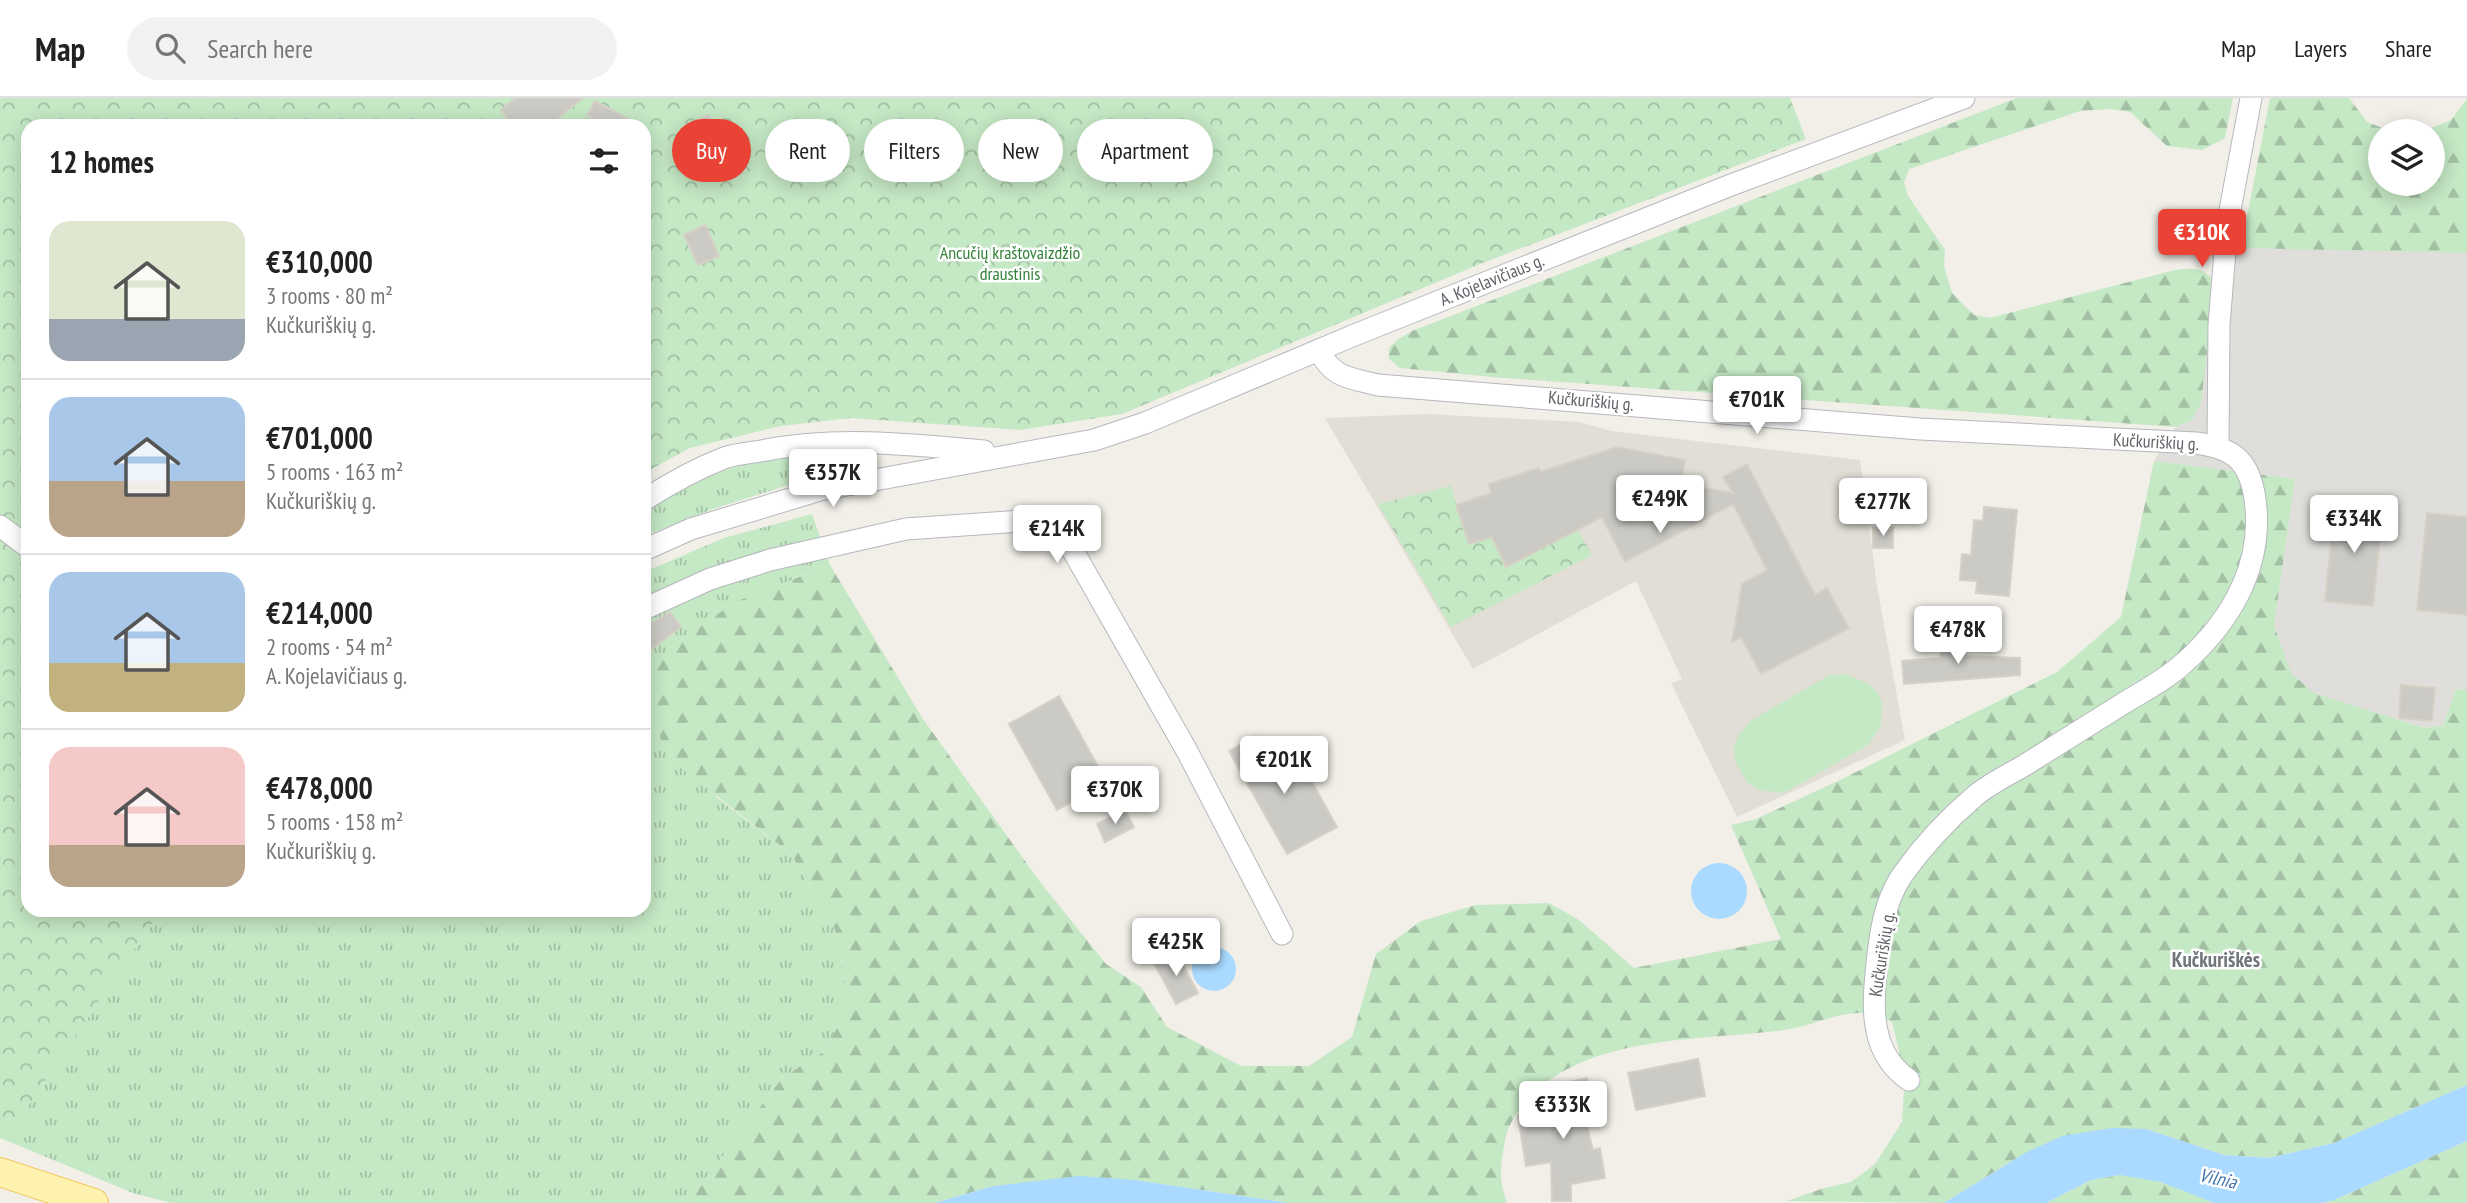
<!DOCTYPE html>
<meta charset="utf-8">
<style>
body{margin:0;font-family:"PT Sans Narrow",sans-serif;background:#f2f2f2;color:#222;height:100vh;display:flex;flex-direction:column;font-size:26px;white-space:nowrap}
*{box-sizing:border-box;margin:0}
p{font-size:23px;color:#767676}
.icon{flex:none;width:38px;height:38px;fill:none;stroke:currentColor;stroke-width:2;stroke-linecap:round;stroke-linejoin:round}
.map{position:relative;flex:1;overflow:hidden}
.sheet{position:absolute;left:21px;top:21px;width:630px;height:798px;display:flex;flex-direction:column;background:#fff;border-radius:21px;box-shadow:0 4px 18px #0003}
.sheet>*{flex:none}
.top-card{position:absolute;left:672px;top:21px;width:665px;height:63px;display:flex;gap:14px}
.tools{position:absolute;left:2368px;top:21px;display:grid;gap:14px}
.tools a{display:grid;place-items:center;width:77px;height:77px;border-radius:50%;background:#fff;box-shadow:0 4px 18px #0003;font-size:35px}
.price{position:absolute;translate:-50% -60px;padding:0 16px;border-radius:7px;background:#fff;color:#222;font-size:23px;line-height:46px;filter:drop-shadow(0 2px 4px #0008)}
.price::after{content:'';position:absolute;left:50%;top:42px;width:21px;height:16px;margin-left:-10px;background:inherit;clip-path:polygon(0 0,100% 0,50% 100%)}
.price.on{background:#ea4335;color:#fff}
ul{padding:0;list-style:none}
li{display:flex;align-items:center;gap:21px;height:175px;padding:0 28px}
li+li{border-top:2px solid #e0e0e0}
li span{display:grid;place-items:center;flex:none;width:196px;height:140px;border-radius:21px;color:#555}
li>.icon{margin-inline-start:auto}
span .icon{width:84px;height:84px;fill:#fffc;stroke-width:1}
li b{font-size:30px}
h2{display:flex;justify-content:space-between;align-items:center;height:84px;padding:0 28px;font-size:30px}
.pill{padding:0 24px;border-radius:32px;background:#fff;box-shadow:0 4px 18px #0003;font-size:24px;line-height:63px}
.pill.on{background:#ea4335;color:#fff}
header{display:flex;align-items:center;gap:42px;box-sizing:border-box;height:98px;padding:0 35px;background:#fff;border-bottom:2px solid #e0e0e0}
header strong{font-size:33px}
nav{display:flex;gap:38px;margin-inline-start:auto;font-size:24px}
.search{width:490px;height:63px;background:#f2f2f2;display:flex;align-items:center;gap:18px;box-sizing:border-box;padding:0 24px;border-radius:38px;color:#767676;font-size:26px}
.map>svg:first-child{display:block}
.industrial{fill:#e0deda}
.education{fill:#e1ded6}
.grass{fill:url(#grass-tufts)}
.forest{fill:url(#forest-firs)}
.park{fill:url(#park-crowns)}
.garden{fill:#c5e8c5}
.water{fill:#aadaff}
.building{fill:#cccac5;stroke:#d6d1c6;stroke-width:2}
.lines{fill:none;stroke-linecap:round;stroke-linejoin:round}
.minor-casing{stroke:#b5b8bc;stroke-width:23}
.major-casing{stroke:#f2c960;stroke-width:30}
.minor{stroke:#fff;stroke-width:21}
.major{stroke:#fff2af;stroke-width:28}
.labels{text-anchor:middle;stroke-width:5;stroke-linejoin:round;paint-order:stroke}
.park-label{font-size:18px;fill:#348238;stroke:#fff}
.street-label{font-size:18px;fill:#5f6368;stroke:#fff}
.water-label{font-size:19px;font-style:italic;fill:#4174aa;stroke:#fff}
.quarter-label{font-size:21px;font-weight:bold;fill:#70757a;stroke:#fff}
</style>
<header>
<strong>Map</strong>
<div class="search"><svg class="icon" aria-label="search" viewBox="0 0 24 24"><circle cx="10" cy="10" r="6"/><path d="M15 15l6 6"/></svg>Search here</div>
<nav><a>Map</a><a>Layers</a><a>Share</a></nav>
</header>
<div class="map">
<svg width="2467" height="1105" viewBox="0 0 2467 1105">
<defs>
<pattern id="grass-tufts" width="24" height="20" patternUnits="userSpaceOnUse" patternTransform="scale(1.75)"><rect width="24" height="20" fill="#c5e8c5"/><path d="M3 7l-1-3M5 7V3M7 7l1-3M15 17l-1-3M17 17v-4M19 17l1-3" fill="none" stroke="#a3c0a4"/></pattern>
<pattern id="forest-firs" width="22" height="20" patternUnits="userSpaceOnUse" patternTransform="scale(1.75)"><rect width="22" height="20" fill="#c5e8c5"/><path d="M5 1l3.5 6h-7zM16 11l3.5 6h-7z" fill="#a3c0a4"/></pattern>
<pattern id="park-crowns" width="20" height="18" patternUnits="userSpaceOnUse" patternTransform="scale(1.75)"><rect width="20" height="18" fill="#c5e8c5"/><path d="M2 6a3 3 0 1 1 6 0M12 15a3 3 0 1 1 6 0" fill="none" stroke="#a3c0a4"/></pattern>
</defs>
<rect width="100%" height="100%" fill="#f1efe8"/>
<path class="industrial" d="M2219,149L2467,155V592L2456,591L2443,628L2424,630L2314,595L2290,575L2274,528L2295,381L2154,363L2176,329L2192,322Z"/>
<path class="education" d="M1426,316L1580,324L1611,333L1860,362L1877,488L1905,642L1737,719L1671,585L1682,581L1636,483L1473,571L1325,320Z"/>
<g class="grass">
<path d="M840,354L874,356L876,364L869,370L804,382L713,411L644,438V414C685,383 740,364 791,356C807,354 824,355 840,354Z"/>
<path d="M812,416L830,467L793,481L716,699L791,756L835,832L844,884L839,927L821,956L783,979L687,1105H171L133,1095L5,1042L161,812H644V474L724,440Z"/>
</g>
<g class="forest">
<path d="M2017,0H2233L2225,40L2202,52L2167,48L2130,14L2110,11L2080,13L1909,71L1904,85L1908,98L1945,152L1944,168L1952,195L1974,217L1990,220L2175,172C2193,170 2203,169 2215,184L2201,305L2192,322L2176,329L1492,279L1400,270L1389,261V250L1397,242L1412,233Z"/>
<path d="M2270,0H2349L2367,24L2390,33H2380V86H2432V33H2424L2451,22L2467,1V155L2241,150Z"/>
<path d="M2154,363L2295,381L2274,528L2291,575L2314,595L2424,630L2443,628L2456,591L2467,592V987L2334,1045L2269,1060L2224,1057L2146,1031L2025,1055L1944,1105L1787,1103L1821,1091L1851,1084L1875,1066L1902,1024L1905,978L1892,924C1853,902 1822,927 1784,932C1703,943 1591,936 1531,998C1516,1014 1507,1027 1504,1048C1500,1073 1499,1081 1507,1105H1288L1135,1082L993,1088L935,1105H687L783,979L822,955L839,927L844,884L835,832L791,756L667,659L651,612V578L662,563L692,534L735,504L830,467L923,621L1040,784L1106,866L1141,889L1167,929L1241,968H1309L1352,939L1376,856L1421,823L1476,807L1549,805L1579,822L1634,870L1781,841L1731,727L1756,721L1838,683L2057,574L2121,519Z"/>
<path d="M2467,1043V1105H2322L2334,1102Z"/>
<path d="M2119,1077L2161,1084L2214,1105H2046L2091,1082Z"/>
</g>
<g class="park">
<path d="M0,0H1790L1806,41L1480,166L1122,316L1020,332L850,320L781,328L690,350L644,375V28H28V812H161L5,1042L0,1040Z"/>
<path d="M1451,388L1469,445L1492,439L1506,468L1578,432L1592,457L1451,529L1378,406Z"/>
</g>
<path class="garden" d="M1845,576L1869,586L1877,594L1882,604L1881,628L1868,647L1784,695L1758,692L1747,684L1735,663L1734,651L1737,640L1750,623L1828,578Z"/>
<g class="water">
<circle cx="1719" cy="793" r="28"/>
<circle cx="1214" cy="871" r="22"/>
<path d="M2467,987V1043L2334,1102L2322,1105H2214L2161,1084L2119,1077L2091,1082L2046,1105H1944L2025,1055L2062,1038L2112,1030L2146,1031L2224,1057L2269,1060L2334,1045Z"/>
<path d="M1080,1078L1135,1082L1288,1105H935L993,1088Z"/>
</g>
<g class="building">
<path d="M515,0H583L548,28H513L501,12Z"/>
<path d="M595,3L641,28H607L587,17Z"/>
<path d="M708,17L728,52L692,73L679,51L695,42L687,28Z"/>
<path d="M705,127L719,158L698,167L684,137Z"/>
<path d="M1617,349L1685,362L1681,386L1733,395L1723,379L1747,366L1815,497L1827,490L1849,530L1761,576L1741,539L1732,544L1742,486L1767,472L1733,406L1625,464L1602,419L1506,469L1492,439L1469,446L1456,407L1491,395L1489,386L1539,370L1540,374Z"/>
<path d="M2335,406L2383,410L2373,508L2325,503Z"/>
<path d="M1984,409L2017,412L2009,498L1976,495L1977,483L1960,482L1962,456L1971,457L1974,422L1983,423Z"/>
<path d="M2427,415L2467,419V517L2417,512Z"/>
<rect x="1873" y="430" width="20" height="20"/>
<path d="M670,514L681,529L644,556V530Z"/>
<path d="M1963,542L1965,558L2020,560V577L1904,586L1902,563L1941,560L1940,544Z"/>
<path d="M2401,587L2435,590L2432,623L2399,620Z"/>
<path d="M1059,598L1107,685L1057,712L1009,626Z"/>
<path d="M1256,638L1274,670L1297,657L1337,729L1287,756L1229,653Z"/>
<path d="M1125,712L1134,729L1105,744L1097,726Z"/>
<path d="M1176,854L1198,895L1176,906L1154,865Z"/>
<path d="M1698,961L1705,998L1636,1012L1628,975Z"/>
<path d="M1587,980L1591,996L1580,999L1593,1052L1600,1050L1605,1080L1571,1086V1103H1552L1551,1064L1526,1068L1518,1018L1560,1011L1555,987Z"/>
</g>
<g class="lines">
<g class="minor-casing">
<g id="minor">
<path d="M1319,252C1332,280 1350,280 1378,287L1920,331L2196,345C2230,350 2247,359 2254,395C2266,462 2234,520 2185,564C2168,580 2144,593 2124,605C2091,626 2058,646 2025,667C2008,677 1989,686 1975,698C1949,720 1923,748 1903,776C1881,807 1878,852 1875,888C1872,925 1877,960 1909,982"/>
<path d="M2218,348L2219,227L2227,128L2251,0"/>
<path d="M644,402C669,386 696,371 724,360C736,356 749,355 761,353C835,338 910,346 984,353"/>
<path d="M0,428L28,449"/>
<path d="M644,452L691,431L820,392L1094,342L1145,325L1357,236L1731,87L1964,0"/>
<path d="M644,511L710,481L770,462L906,431L1035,422L1056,423L1187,653L1282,836"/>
</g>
</g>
<g class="major-casing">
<path id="major" d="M0,1074L94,1105"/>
</g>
<use href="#minor" class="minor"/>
<use href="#major" class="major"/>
</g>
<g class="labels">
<g class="park-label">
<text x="1010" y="161">Ancučių kraštovaizdžio<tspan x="1010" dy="21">draustinis</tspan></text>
</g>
<g class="street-label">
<text transform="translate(1492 182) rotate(-22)" y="6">A. Kojelavičiaus g.</text>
<text transform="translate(1591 303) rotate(5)" y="6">Kučkuriškių g.</text>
<text transform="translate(2156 344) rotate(3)" y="6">Kučkuriškių g.</text>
<text transform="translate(1882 856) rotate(-81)" y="6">Kučkuriškių g.</text>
</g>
<g class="water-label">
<text transform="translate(2218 1080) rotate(12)" y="7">Vilnia</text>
</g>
<g class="quarter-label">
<text x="2216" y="869">Kučkuriškės</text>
</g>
</g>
</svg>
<div class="tools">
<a><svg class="icon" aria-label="layers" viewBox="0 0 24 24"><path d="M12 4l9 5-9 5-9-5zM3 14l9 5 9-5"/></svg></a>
</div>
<b class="price on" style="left:2202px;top:171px">€310K</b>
<b class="price" style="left:1757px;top:338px">€701K</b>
<b class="price" style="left:833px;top:411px">€357K</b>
<b class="price" style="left:1660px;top:437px">€249K</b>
<b class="price" style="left:1883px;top:440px">€277K</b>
<b class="price" style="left:2354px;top:457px">€334K</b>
<b class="price" style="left:1057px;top:467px">€214K</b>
<b class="price" style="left:1958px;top:568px">€478K</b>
<b class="price" style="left:1284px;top:698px">€201K</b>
<b class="price" style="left:1115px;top:728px">€370K</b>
<b class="price" style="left:1176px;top:880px">€425K</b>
<b class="price" style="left:1563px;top:1043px">€333K</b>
<div class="top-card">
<a class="pill on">Buy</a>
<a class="pill">Rent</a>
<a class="pill">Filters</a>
<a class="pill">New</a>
<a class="pill">Apartment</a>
</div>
<section class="sheet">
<h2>12 homes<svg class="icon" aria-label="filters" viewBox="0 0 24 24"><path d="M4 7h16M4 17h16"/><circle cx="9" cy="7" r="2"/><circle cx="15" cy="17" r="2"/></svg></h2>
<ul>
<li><span style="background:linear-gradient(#dfe7d0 70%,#9aa5b1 0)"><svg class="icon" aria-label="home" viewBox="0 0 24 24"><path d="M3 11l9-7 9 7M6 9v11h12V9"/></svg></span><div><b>€310,000</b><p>3 rooms · 80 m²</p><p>Kučkuriškių g.</p></div></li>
<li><span style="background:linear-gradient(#a9c7e8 60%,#b9a48a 0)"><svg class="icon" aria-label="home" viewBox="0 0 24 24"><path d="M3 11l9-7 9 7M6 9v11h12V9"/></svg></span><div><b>€701,000</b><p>5 rooms · 163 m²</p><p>Kučkuriškių g.</p></div></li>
<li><span style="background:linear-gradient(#a9c7e8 65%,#c2b280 0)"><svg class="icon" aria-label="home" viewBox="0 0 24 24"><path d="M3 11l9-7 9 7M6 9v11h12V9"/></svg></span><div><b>€214,000</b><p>2 rooms · 54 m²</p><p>A. Kojelavičiaus g.</p></div></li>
<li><span style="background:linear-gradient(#f6c9c9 70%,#b9a48a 0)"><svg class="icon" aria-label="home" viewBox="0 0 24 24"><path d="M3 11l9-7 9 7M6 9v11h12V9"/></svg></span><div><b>€478,000</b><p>5 rooms · 158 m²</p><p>Kučkuriškių g.</p></div></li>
</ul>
</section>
</div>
